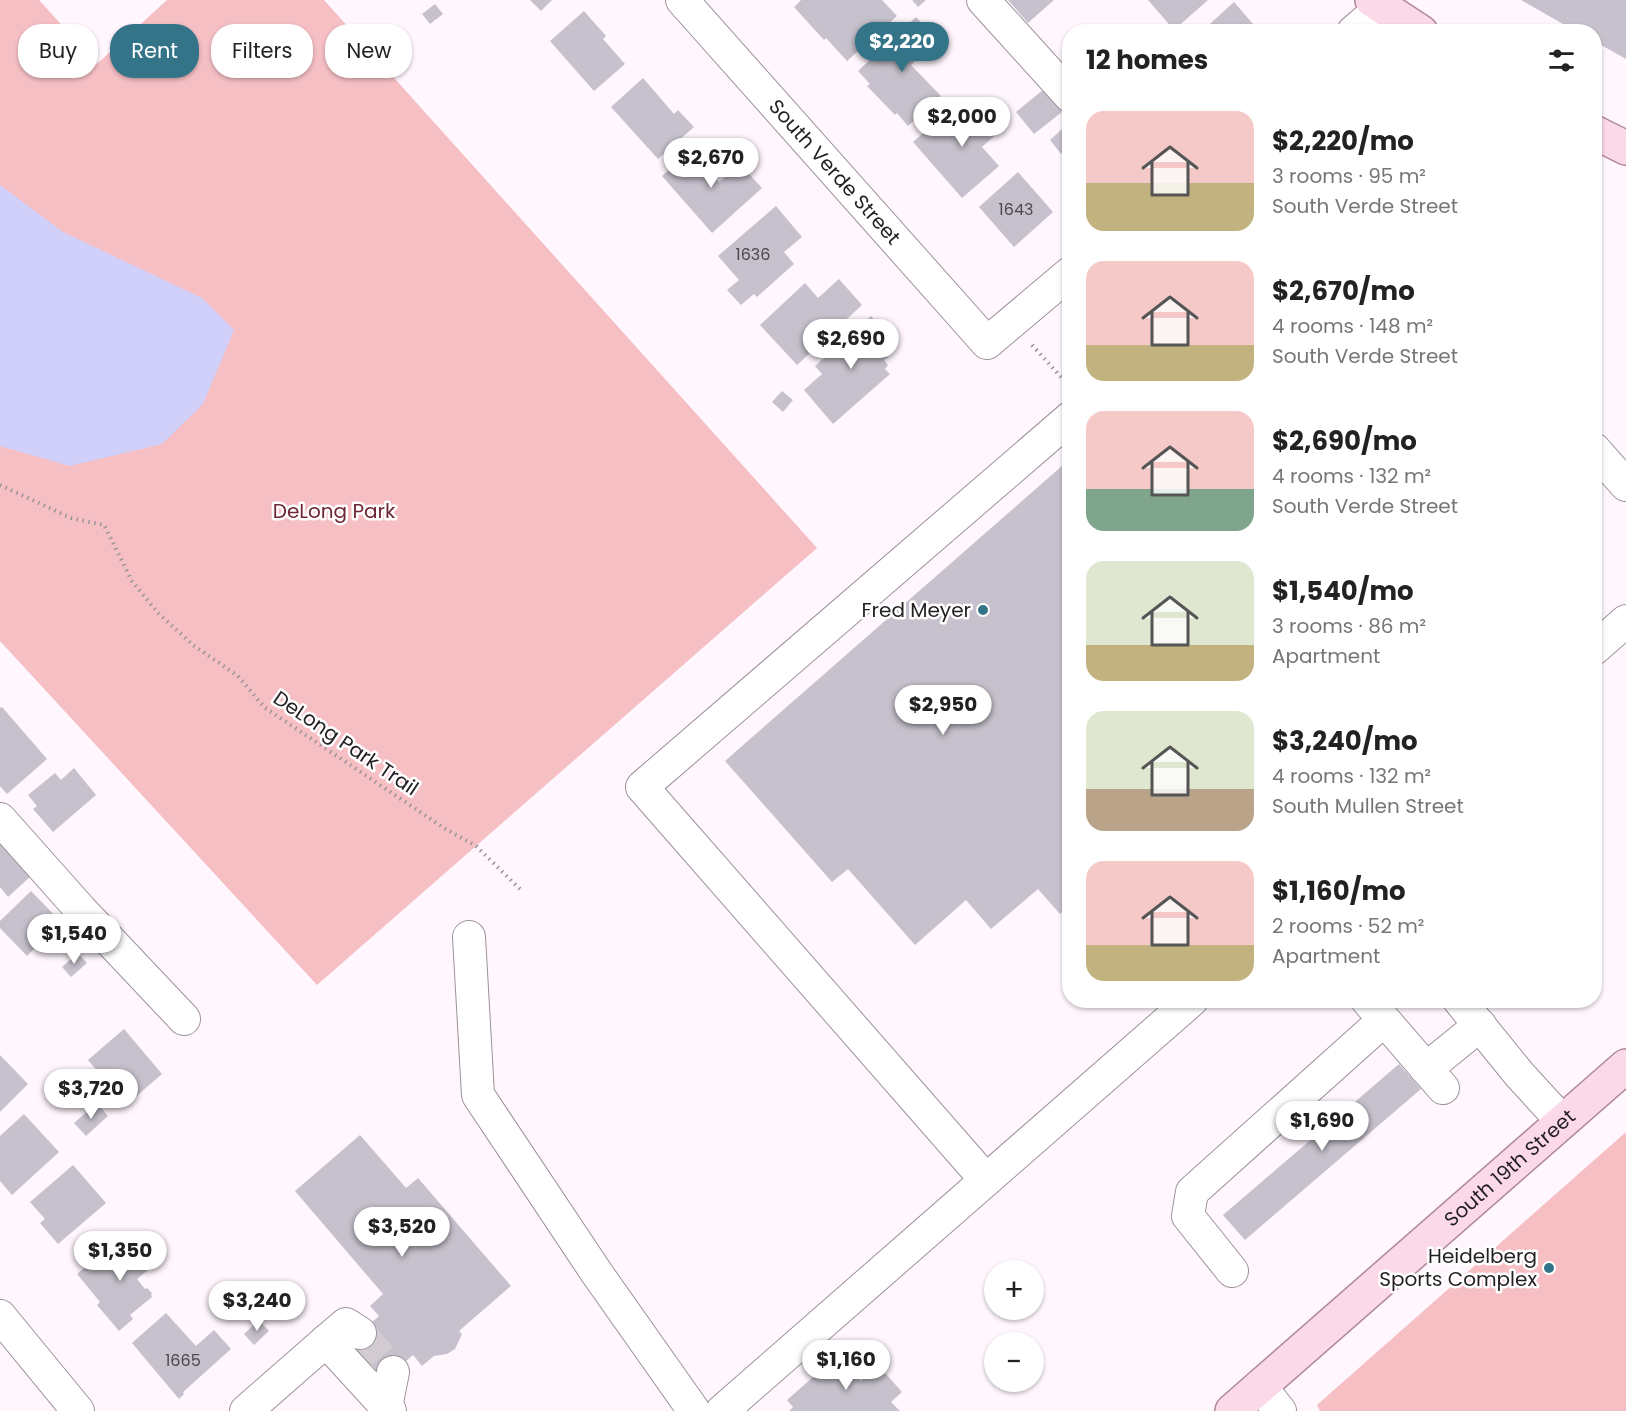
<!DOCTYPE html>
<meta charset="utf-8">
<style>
body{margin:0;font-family:Poppins,sans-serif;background:#f6f6f6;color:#222;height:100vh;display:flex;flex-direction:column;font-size:22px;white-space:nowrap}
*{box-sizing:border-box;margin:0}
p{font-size:20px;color:#767676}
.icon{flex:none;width:33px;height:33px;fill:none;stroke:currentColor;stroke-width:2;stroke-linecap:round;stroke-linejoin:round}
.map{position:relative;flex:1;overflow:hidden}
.drawer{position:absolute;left:1062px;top:24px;width:540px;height:984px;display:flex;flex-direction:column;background:#fff;border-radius:24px;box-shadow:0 2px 4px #0004}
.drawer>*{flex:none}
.banner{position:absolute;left:18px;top:24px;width:570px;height:54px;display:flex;gap:12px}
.fabs{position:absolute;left:984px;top:1260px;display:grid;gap:12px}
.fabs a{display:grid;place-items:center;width:60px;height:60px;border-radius:50%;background:#fff;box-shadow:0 2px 4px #0004;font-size:30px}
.price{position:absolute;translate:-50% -51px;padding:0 14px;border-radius:21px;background:#fff;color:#222;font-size:20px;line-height:39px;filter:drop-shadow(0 2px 3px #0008)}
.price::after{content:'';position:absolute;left:50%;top:36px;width:18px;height:14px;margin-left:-9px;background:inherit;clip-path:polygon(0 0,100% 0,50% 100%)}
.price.current{background:#347488;color:#fff}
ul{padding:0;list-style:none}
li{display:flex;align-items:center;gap:18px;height:150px;padding:0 24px}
li span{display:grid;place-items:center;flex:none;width:168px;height:120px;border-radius:18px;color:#555}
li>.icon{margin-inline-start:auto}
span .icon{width:72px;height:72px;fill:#fffc;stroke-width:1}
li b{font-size:26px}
h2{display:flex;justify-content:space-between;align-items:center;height:72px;padding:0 24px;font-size:26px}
.chip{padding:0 21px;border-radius:24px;background:#fff;box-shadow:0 2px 4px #0004;font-size:21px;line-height:54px}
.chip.current{background:#347488;color:#fff}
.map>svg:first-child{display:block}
.green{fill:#f5bfc4}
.water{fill:#d1d0fa}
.building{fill:#c6c1cc}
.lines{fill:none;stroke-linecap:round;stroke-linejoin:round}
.minor-tunnel{stroke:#d3cbd2;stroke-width:32;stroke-dasharray:32 16;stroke-linecap:butt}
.minor-casing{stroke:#9c929b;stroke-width:34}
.major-casing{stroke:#ae8899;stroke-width:36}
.path{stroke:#9b949b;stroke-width:4;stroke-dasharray:1.5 4.5;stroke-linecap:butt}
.minor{stroke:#fff;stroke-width:32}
.major{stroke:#fbd9e8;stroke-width:33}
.poi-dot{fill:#347488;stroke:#fff;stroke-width:2}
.labels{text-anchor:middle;stroke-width:5;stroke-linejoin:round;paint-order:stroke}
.number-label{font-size:16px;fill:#4c484d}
.street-label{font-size:20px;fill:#231f23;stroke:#fff}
.park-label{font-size:20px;fill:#6d2633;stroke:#fff}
.poi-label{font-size:20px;fill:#231f23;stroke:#fff;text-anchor:end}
</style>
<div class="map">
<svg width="1626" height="1411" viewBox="0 0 1626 1411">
<rect width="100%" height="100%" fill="#fff6fe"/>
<g class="green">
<path d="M0,0H39L97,64L167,0H324L817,548L317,985L0,641Z"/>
<path d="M1626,1132V1411H1320L1317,1405Z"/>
</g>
<path class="water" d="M0,185L63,232L202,298L234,330L203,404L162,444L70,466L0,446Z"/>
<g class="building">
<path d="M530,0H552L541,11Z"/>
<path d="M801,0H882L897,16L847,61L826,38L824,40L794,7Z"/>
<path d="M912,0H926L918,7Z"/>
<path d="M1008,0H1054L1028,23Z"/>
<path d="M1148,0H1208L1174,30Z"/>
<path d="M1521,0H1626V59L1594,41V32H1577Z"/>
<path d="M1234,2L1260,32H1201Z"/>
<path d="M435,4L443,14L430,24L422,14Z"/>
<path d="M584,11L606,36L603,39L625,64L594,91L550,41Z"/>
<path d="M916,17L938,40L911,65L941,96L908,126L897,113L895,115L867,86L870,84L858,71Z"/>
<path d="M643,78L674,114L678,110L694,127L658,159L611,107Z"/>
<path d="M1044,89L1062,112L1034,134L1016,112Z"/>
<path d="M983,102L1004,127L982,147L999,166L962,198L913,142L950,110L960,122Z"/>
<path d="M1062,129L1070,138V147L1061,154L1050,140Z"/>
<path d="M693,148L714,171L711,173L719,182L740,164L762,188L712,233L662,176Z"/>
<path d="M1018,172L1053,212L1014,247L979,207Z"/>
<path d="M776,206L802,237L784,252L794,264L757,297L754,294L741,305L727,290L739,280L718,256Z"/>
<path d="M839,279L862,305L797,365L760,325L805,283L818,298Z"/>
<path d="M871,316L895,343L884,352L888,357L884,360L888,365L885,369L890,374L833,424L804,390L822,374L815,366Z"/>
<path d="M782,391L793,400L783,412L772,402Z"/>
<path d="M1070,459V906L1060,914L1038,889L991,929L966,900L915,945L848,869L832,882L725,761Z"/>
<path d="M2,707L47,759L7,794L0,786V708Z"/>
<path d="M74,768L96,795L53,832L33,809L37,806L28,795L55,773L61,780Z"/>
<path d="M0,839L32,875L8,897L0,887Z"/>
<path d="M31,891L61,922L27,956L0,928V921Z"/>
<path d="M78,953L87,963L71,977L62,967Z"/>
<path d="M124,1029L162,1074L126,1105L88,1060Z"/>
<path d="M0,1055L28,1084L0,1112Z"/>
<path d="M1399,1064L1421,1089L1245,1240L1223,1215Z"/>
<path d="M97,1103L108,1116L86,1136L74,1123Z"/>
<path d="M24,1114L59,1152L12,1195L0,1181V1136Z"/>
<path d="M360,1135L406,1188L418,1178L511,1286L459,1331L462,1334L455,1349L447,1354L434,1356L422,1366L413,1355L384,1380L351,1341L379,1316L370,1306L383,1294L295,1191Z"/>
<path d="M73,1165L106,1203L58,1244L40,1223L45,1219L30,1202Z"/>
<path d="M141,1239L159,1261L137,1279L145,1289L147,1288L152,1293L151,1295L152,1297L130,1315L133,1319L119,1331L97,1305L100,1302L77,1274L108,1248L117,1259Z"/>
<path d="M166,1313L196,1346L214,1330L231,1349L183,1392L184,1394L179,1399L132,1343Z"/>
<path d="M259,1320L269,1331L254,1345L244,1334Z"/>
<path d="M838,1355L861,1381L878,1365L902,1392L891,1402L900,1411H789L793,1407L787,1400Z"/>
</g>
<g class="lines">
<path class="minor-tunnel" d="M360,1333L393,1372"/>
<g class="minor-casing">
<g id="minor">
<path id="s1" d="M682,0L987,343L1070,273"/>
<path d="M983,0L1070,96"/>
<path d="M1353,32L1382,7"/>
<path d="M1594,449L1626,485"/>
<path d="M1594,649L1626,621"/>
<path d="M0,819L81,910L184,1019"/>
<path d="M469,937L478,1095L596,1272L694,1411"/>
<path d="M1367,1000L1443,1088"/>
<path d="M1459,1000L1519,1074L1562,1121"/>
<path d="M1426,1069L1480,1025"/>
<path d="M986,1180L642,787L1070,418"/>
<path d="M1232,1271L1188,1216L1192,1192L1384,1020"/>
<path d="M0,1316L78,1411"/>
<path d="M326,1341L346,1324L360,1333"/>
<path d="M1260,1386L1280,1411"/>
<path d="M386,1407L393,1372"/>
<path d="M246,1411L326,1341L390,1411"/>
<path d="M722,1411L1192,1000"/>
</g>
</g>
<g class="major-casing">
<g id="major">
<path d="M1372,0L1421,32"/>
<path d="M1594,132L1626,148"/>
<path id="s2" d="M1232,1411L1626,1066"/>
</g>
</g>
<g class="path">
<path d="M1032,345L1070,387"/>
<path d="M0,485L71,518L104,525L132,581L158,613L193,645L238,676L264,707L444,828L476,846L522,891"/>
</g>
<use href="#minor" class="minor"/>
<use href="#major" class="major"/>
</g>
<g class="poi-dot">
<circle cx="983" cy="610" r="6"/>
<circle cx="1549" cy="1268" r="6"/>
</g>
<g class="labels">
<g class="number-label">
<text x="1016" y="215">1643</text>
<text x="753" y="260">1636</text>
<text x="183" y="1366">1665</text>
</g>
<g class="street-label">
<text dy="7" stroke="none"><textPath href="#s1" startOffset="230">South Verde Street</textPath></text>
<text transform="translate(346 743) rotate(34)" y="7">DeLong Park Trail</text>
<text dy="7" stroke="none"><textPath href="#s2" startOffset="369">South 19th Street</textPath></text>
</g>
<g class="park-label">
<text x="334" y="518">DeLong Park</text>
</g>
<g class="poi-label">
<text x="971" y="617">Fred Meyer</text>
<text x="1537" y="1263">Heidelberg<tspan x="1537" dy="23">Sports Complex</tspan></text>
</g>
</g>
</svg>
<div class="fabs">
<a>+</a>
<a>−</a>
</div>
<b class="price current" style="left:902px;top:73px">$2,220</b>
<b class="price" style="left:962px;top:148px">$2,000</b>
<b class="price" style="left:711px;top:189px">$2,670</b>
<b class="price" style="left:851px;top:370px">$2,690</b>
<b class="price" style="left:943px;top:736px">$2,950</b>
<b class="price" style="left:74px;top:965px">$1,540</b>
<b class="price" style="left:91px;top:1120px">$3,720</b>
<b class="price" style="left:1322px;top:1152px">$1,690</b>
<b class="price" style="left:402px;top:1258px">$3,520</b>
<b class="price" style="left:120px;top:1282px">$1,350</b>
<b class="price" style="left:257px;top:1332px">$3,240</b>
<b class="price" style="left:846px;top:1391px">$1,160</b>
<div class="banner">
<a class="chip">Buy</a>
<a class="chip current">Rent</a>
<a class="chip">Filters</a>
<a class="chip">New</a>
</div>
<section class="drawer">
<h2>12 homes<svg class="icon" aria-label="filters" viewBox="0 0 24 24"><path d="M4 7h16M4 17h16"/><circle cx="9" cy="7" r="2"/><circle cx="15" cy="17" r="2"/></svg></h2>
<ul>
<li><span style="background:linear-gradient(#f6c9c9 60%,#c2b280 0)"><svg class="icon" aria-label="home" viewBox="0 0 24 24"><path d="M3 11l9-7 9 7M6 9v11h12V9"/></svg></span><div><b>$2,220/mo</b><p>3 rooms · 95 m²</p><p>South Verde Street</p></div></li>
<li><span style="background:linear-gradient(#f6c9c9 70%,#c2b280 0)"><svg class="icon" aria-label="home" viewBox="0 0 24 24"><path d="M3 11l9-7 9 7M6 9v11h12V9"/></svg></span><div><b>$2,670/mo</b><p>4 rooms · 148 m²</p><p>South Verde Street</p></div></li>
<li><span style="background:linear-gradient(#f6c9c9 65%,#7fa58c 0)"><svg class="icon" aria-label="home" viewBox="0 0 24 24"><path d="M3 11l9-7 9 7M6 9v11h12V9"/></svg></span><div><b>$2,690/mo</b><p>4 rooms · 132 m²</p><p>South Verde Street</p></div></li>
<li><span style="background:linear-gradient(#dfe7d0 70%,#c2b280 0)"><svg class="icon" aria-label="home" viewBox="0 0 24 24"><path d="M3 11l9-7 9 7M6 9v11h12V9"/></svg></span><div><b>$1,540/mo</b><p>3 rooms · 86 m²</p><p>Apartment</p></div></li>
<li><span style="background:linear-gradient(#dfe7d0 65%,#b9a48a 0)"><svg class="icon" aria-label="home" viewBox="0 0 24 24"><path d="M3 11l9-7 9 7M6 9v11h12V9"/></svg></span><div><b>$3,240/mo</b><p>4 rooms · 132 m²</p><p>South Mullen Street</p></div></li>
<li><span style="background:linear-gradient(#f6c9c9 70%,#c2b280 0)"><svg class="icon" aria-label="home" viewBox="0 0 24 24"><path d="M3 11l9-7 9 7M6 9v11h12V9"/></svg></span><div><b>$1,160/mo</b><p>2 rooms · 52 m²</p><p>Apartment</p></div></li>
</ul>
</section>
</div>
